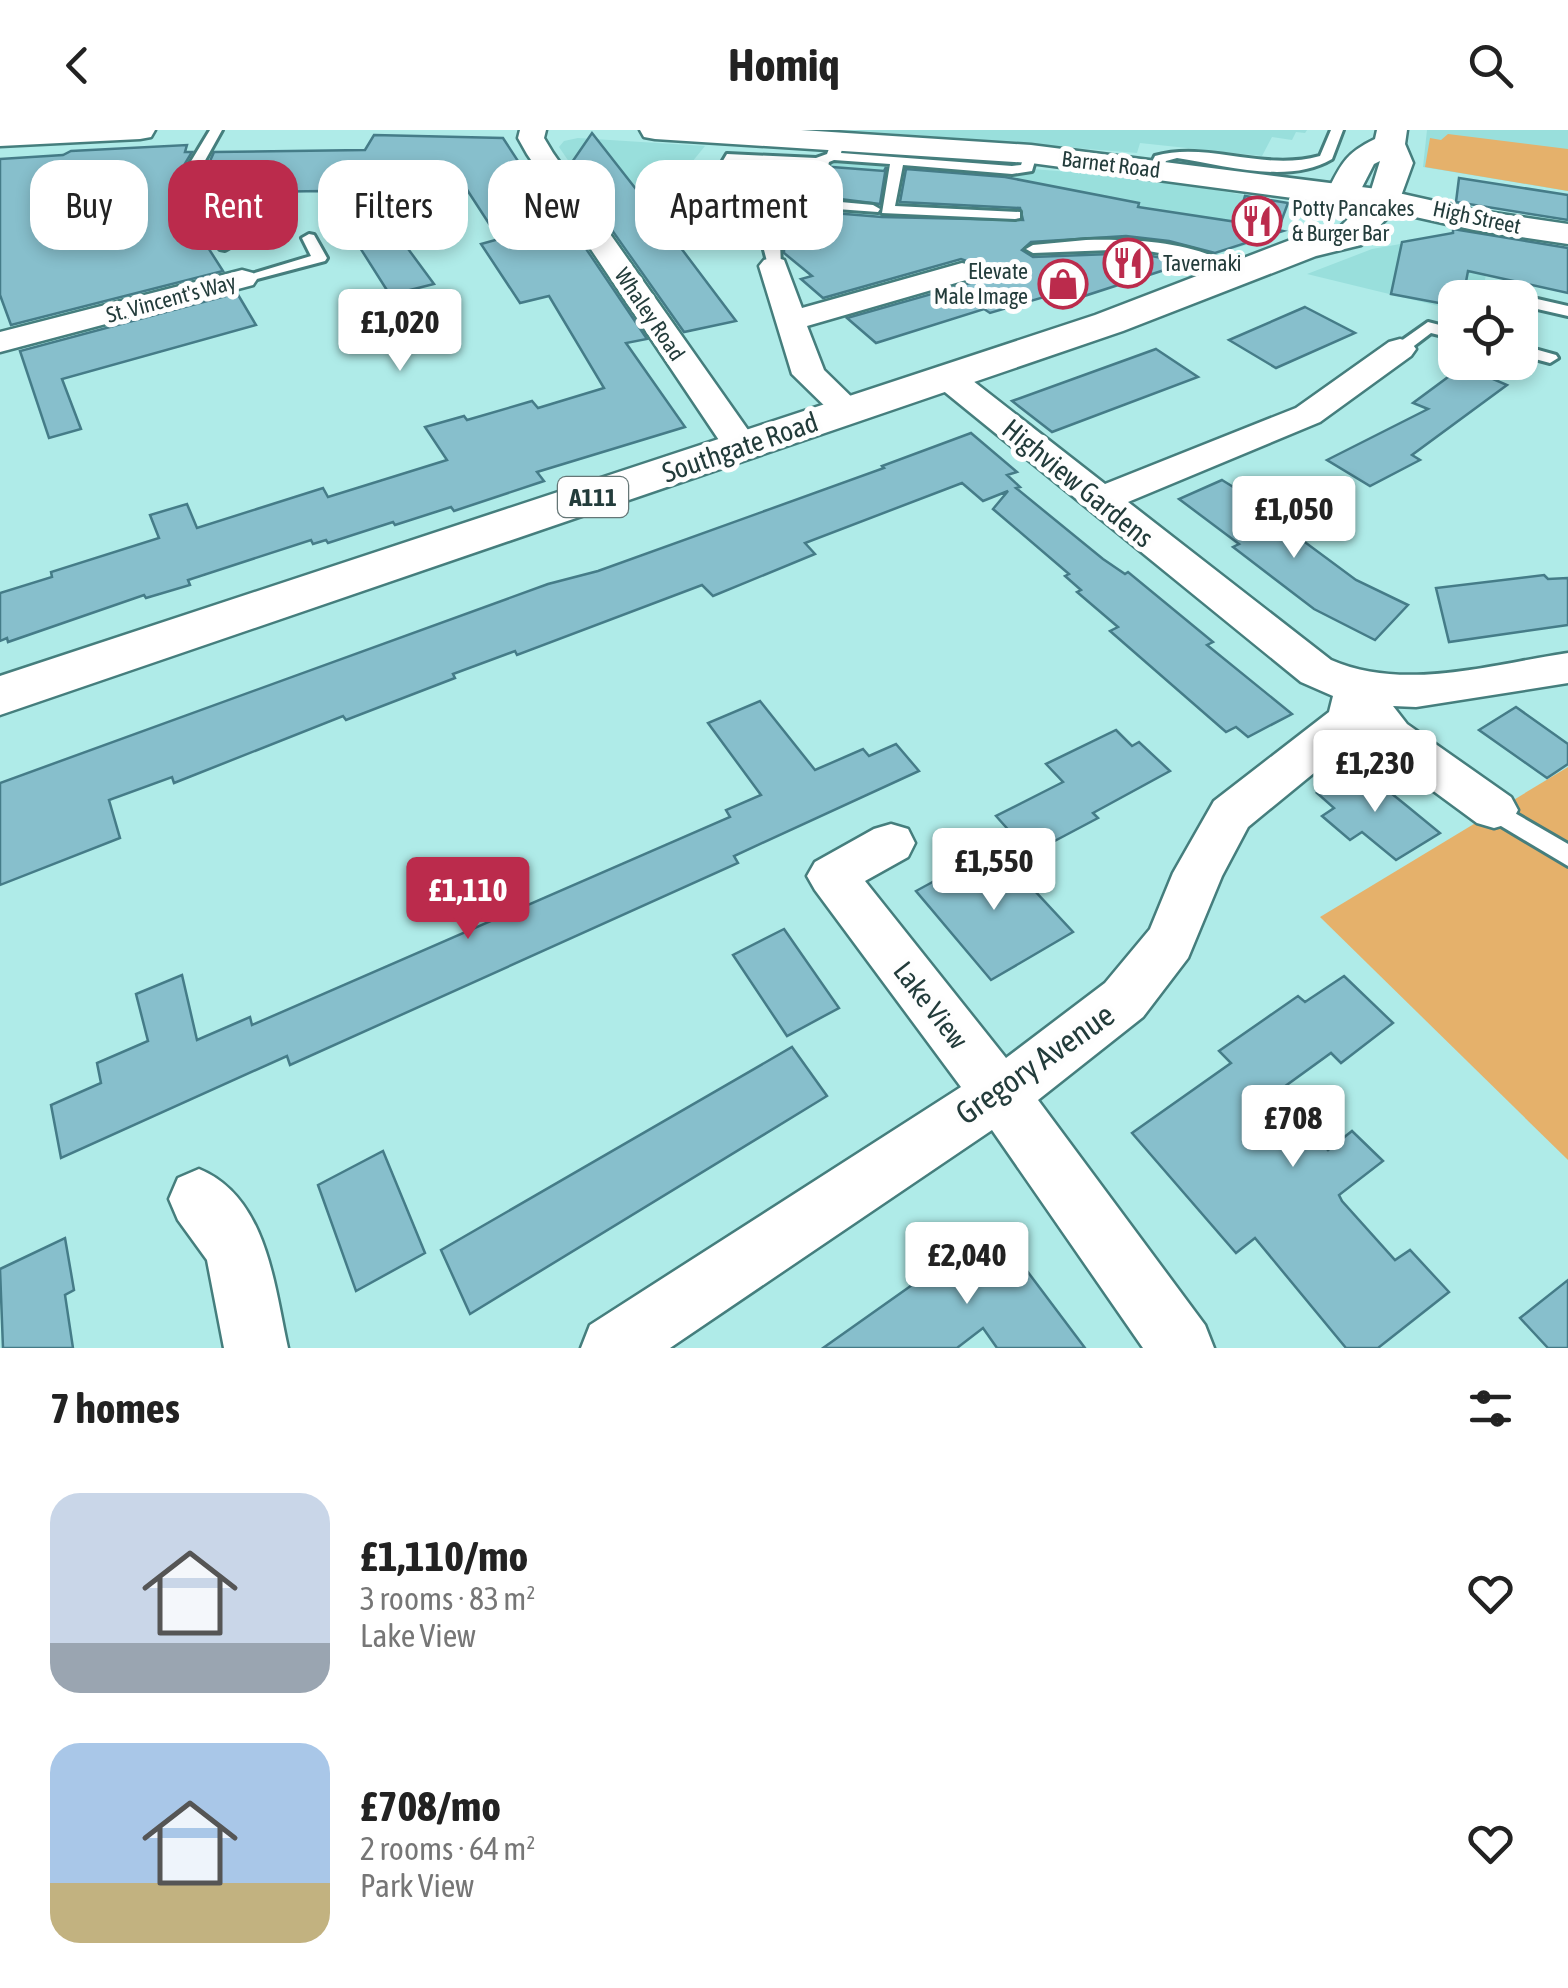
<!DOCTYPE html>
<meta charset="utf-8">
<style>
body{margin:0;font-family:"Asap Condensed",sans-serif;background:#f2f2f2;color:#222;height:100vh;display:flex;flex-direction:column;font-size:38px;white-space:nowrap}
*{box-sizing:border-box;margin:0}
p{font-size:32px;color:#767676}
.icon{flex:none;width:55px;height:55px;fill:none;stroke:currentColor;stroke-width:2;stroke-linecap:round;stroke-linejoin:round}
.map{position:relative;height:1218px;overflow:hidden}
.side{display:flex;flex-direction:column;background:#fff;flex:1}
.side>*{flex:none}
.guide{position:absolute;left:30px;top:30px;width:1000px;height:90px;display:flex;gap:20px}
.fabs{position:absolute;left:1438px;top:150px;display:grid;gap:20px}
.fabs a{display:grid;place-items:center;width:100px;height:100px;border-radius:20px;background:#fff;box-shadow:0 5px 15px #0003;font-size:50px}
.price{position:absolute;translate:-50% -85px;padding:0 22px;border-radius:10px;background:#fff;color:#222;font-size:32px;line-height:65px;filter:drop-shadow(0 2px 5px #0008)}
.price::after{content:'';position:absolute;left:50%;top:60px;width:30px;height:22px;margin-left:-15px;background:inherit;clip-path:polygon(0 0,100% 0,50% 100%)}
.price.selected{background:#bb2b4c;color:#fff}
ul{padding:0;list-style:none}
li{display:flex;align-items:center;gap:30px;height:250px;padding:0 50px}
li span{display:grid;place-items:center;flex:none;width:280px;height:200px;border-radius:30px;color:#555}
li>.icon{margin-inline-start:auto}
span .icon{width:120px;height:120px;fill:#fffc;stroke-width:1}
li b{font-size:42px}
h2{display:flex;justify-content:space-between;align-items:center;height:120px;padding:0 50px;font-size:42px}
.tag{padding:0 35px;border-radius:30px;background:#fff;box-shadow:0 5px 15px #0003;font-size:35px;line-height:90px}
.tag.selected{background:#bb2b4c;color:#fff}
header{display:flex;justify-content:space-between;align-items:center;height:130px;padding:0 50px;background:#fff;font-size:45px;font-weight:700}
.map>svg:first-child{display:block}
.built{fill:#99dfdc}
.green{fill:#e5b16b}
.building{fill:#87bfcc;stroke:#457c88;stroke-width:2.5}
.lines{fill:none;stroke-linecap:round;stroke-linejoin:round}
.service-casing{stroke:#457e7d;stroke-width:6}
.minor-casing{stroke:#457e7d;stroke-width:5}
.secondary-casing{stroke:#457e7d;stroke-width:5}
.primary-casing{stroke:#457e7d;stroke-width:5}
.service{fill:#fff;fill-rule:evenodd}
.minor{fill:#fff;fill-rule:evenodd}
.secondary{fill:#fff;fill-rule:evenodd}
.primary{fill:#fff;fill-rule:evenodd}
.labels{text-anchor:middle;stroke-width:10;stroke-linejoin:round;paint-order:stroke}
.far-street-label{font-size:22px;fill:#233c3b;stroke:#fefefe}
.far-poi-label{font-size:22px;fill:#233c3b;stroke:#fefefe;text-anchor:start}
.shield{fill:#fefefe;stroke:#657676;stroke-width:2.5}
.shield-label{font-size:25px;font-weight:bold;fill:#233c3b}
.street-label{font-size:28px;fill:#233c3b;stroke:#fefefe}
.near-street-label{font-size:32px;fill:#233c3b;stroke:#fefefe}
</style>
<header><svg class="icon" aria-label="back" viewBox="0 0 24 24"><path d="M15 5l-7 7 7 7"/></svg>Homiq<svg class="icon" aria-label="search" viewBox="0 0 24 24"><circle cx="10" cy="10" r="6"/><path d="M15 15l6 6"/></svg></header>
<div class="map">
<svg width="1568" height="1218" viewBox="0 0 1568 1218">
<rect width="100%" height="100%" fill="#afebe8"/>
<g class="built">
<path d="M848,0H1307L1305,3L1296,2L1292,10L1272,7L1262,26L1140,13L1137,23Z"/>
<path d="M1427,0H1568V61L1423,37Z"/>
<path d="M578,8L705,16L666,64L640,62L635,77L603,82L559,17L564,11Z"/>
<path d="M824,23L1147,48L1289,73L1275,106L1072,169L990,116L842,114L765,128L756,88L746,87L767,33L818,38Z"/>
<path d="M1457,104L1495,105L1481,167L1455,168V180L1307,144L1372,119Z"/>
</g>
<g class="green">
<path d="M1448,4L1568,19V61L1425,37L1430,8L1441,10Z"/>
<path d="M1568,637V1030L1320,787Z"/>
</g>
<g class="building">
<path d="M592,3L650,77L736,191L684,202L568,38Z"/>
<path d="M374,5L503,8L544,71L549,64L647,209L626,213L685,297L537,342L544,351L454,381L451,377L395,395L393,392L328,413L326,410L313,414L311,410L188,450L190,455L146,468L144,465L8,512L7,508L0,511V463L52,447L51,442L159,408L150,385L187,374L197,398L323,358L328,367L447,330L425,297L464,286L467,290L532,271L538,278L604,258L549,166L520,173L481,114L499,109L462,52L372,70L434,154L390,165L324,61L196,63L214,22L365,20Z"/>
<path d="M187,15L185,22H192L180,42L175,66L223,141L11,195L0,165V29L63,25L71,21Z"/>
<path d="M832,37L884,41L886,37L880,74L824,67Z"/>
<path d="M906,39L1005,47L1139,73L1138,77L1237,92L1245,66L1288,73L1278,100L1283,101L1215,123L1169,111L1126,106L1031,112L1022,120L1033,127L1137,123L1186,133L1072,170L1061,162L990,183L984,179L876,213L847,188L974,152L980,144L976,134L961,129L823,168L801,149L812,146L784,123V117L820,118L831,111L829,107L790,99L765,107L762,104L775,72L803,74L809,81L882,87L1023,90L1020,78L900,72Z"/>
<path d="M1459,48L1568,65V90L1456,72Z"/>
<path d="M1453,99L1568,118V163L1468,141L1463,168H1455V176L1391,164L1402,112L1453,103Z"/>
<path d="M237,163L256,195L62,249L81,299L49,308L20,221Z"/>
<path d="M1305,177L1355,203L1276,238L1229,210Z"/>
<path d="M1156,219L1198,247L1052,302L1012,271Z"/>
<path d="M1463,236L1507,255L1412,325L1420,330L1370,356L1327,330L1428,279L1413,273Z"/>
<path d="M971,303L1017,342L1007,345L1020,357L1016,358L1103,429L1125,444L1128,442L1213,512L1207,515L1292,584L1248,607L1236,597L1226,602L1110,501L1118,497L1077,462L1081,460L1065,446L1069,444L993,379L1008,361L983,371L962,353L805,413L815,424L713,466L702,455L517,525L515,521L453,544L455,548L346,590L343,586L174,653L172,647L109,670L120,708L0,755V653L548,454L598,441L884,338L882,336Z"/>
<path d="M1222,350L1272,381L1267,384L1356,450L1408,475L1375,510L1314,479L1233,417L1239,414L1179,369Z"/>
<path d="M1544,445L1548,449L1568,448V495L1449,512L1436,458Z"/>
<path d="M760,571L815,640L863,619L869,626L896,614L919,641L734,726L738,733L290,935L287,926L61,1028L51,975L101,953L97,933L148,911L136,864L182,845L197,910L250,887L252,895L730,687L726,680L761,665L708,593Z"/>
<path d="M1516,577L1568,614V634L1547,648L1479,600Z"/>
<path d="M1116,600L1132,616L1139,612L1170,641L1093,683L1098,688L1030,724L996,686L1063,652L1046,634Z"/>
<path d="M1360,638L1407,676L1440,703L1396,730L1362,702L1350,710L1322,686L1334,678L1317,663Z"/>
<path d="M995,718L1073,802L991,850L916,761Z"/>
<path d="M784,799L839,878L787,906L733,825Z"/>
<path d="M1344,846L1393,893L1341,933L1331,923L1273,965L1328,1020L1352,1001L1383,1031L1339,1065L1342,1071L1395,1130L1410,1120L1449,1162L1378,1218H1346L1255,1108L1236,1123L1132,1003L1231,933L1219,921L1298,866L1305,872Z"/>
<path d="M792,917L827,966L470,1184L441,1120Z"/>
<path d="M383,1021L425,1123L356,1161L318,1055Z"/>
<path d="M994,1097L1085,1218H997L983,1198L957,1218H823Z"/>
<path d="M65,1108L74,1160L65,1165L73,1218H3L0,1139Z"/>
<path d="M1568,1150V1218H1548L1520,1188Z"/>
</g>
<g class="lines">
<g class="service-casing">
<g id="service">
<path d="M210,0H222L198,43L192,64L232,116L225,120L220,119L178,64L184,43Z"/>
<path d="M1331,0H1343L1332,29C1289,55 1223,35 1177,28L1166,31L1161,42L1149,39L1155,26C1208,11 1263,42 1320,26Z"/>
<path d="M838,7L844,11L841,23L1012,36L1021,35L1026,21L1037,24L1032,41L1012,44L903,35L895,76L1020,82V88L1015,89L882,83L890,34L834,30L829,32L819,70L873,75L880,79L878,82L809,77L803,67L815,36L736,31L712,72L700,69L727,24L816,28L827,24L832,11Z"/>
<path d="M790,103L820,106L827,110L820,114L780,113L781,136L769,139L763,116L770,107Z"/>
<path d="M309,104L314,105L327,128L325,131L242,153L235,149L311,126L302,108Z"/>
<path d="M1086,110C1136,109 1203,111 1243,144L1236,148L1182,127L1137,119L1033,123L1026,119L1033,115Z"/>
<path d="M1520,165L1568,176V186L1520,175V168H1514Z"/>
<path d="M1428,192L1455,199V209L1431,203L1406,222H1394V216Z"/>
<path d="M1520,215L1556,225L1558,228L1550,233L1520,225Z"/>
<path d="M1494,671L1568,714V736L1486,687L1482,680L1486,673Z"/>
</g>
</g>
<g class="minor-casing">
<g id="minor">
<path d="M520,0H546L544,8L553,23L760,317L755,325L742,328L729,325L527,24L518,8Z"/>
<path d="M774,127L784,130L802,178L962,133L973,136L977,142L973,148L807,196L824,240L865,280L860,287L848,290L836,287L792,244L759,136L764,130Z"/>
<path d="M242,140L253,143L257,149L253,155L0,222V202Z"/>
<path d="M1400,209L1411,212L1416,219L1411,226L1320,292L1128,372L1331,530C1404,562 1492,534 1568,523V553L1416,577L1393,576L1407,594L1511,667L1518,680L1511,693L1494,698L1477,693L1375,618L1364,602L1248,697L1222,746L1188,828L1143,887L1038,970L1205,1195L1214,1218H1143L992,1000L670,1218H581L590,1195L961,957L815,760L807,746L815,732L874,699L891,694L908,699L915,713L908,727L865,751L1006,928L1105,853L1150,799L1173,743L1214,671L1329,582L1333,566L1301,552L935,254L930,247L935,240H959L1105,354L1296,278L1389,212Z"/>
<path d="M199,1039C267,1067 274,1155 288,1218H224L207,1130L178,1090L169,1069L178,1048Z"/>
</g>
</g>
<g class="secondary-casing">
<path id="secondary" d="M1377,0H1407L1405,14L1413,33L1397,77H1373L1368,70L1380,31L1374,34L1355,71H1331L1326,64C1341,35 1344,24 1375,9Z"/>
</g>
<g class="primary-casing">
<g id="primary">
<path d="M0,0H155L151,7L140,9L0,16Z"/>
<path d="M640,0H801L1031,15L1385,60L1474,80L1568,94V114L1474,100L1393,82L1361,115L1316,126L1123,201L0,585V546L1095,185L1293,109L1337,100L1360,77L1031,33L655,9L644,7Z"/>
</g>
</g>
<use href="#service" class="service"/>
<use href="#minor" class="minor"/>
<use href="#secondary" class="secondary"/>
<use href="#primary" class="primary"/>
</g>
<defs>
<g id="restaurant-ring" transform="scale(2.5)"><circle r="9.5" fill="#fefefe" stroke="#bb2b4c" stroke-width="1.5"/><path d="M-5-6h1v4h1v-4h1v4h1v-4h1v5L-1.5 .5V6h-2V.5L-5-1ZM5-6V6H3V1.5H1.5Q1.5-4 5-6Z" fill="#bb2b4c"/></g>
<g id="shop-ring" transform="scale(2.5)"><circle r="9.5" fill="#fefefe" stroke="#bb2b4c" stroke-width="1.5"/><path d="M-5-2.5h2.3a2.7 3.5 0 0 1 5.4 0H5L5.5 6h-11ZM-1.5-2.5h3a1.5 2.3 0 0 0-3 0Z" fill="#bb2b4c"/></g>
</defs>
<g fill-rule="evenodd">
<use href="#restaurant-ring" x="1257" y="91"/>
<use href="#restaurant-ring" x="1128" y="133"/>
<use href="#shop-ring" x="1063" y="154"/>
</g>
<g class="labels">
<g class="far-street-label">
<text transform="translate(1111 34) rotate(7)" y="8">Barnet Road</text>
<text transform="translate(1477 87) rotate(12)" y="8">High Street</text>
<text transform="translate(171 168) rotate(-15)" y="8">St. Vincent's Way</text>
<text transform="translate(650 184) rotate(56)" y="8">Whaley Road</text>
</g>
<g class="far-poi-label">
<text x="1292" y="86">Potty Pancakes<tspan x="1292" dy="25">&amp; Burger Bar</tspan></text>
<text x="1163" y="141">Tavernaki</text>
<text x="1028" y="149" text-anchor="end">Elevate<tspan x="1028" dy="25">Male Image</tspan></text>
</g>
<rect class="shield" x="558" y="347" width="70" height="40" rx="8"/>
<g class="shield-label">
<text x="593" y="376">A111</text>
</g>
<g class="street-label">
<text transform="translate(740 317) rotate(-19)" y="10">Southgate Road</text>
<text transform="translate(1078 353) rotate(39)" y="10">Highview Gardens</text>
<text transform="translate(931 875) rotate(52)" y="10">Lake View</text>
</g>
<g class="near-street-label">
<text transform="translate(1035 934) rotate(-35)" y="11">Gregory Avenue</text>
</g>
</g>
</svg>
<div class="fabs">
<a><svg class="icon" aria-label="locate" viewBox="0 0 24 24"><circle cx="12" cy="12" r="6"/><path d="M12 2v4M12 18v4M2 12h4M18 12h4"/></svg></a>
</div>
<b class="price" style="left:400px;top:244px">£1,020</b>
<b class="price" style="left:1294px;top:431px">£1,050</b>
<b class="price" style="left:1375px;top:685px">£1,230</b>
<b class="price" style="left:994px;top:783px">£1,550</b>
<b class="price selected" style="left:468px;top:812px">£1,110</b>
<b class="price" style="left:1293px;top:1040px">£708</b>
<b class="price" style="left:967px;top:1177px">£2,040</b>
<div class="guide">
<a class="tag">Buy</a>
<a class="tag selected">Rent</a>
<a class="tag">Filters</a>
<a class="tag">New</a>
<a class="tag">Apartment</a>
</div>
</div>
<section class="side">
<h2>7 homes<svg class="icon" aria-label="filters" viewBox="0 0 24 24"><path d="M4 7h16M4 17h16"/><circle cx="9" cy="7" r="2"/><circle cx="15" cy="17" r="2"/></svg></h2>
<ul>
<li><span style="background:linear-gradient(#c9d6e8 75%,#9aa5b1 0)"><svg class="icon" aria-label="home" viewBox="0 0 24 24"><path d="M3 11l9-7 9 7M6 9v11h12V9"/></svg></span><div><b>£1,110/mo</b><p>3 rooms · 83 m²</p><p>Lake View</p></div><svg class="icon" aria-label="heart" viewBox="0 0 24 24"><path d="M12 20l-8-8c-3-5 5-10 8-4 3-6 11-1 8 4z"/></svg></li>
<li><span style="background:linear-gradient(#a9c7e8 70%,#c2b280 0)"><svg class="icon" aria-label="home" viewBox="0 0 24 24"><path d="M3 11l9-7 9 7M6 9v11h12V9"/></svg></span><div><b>£708/mo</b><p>2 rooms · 64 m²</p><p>Park View</p></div><svg class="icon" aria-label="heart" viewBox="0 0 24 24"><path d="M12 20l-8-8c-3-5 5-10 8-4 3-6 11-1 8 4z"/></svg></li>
</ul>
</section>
